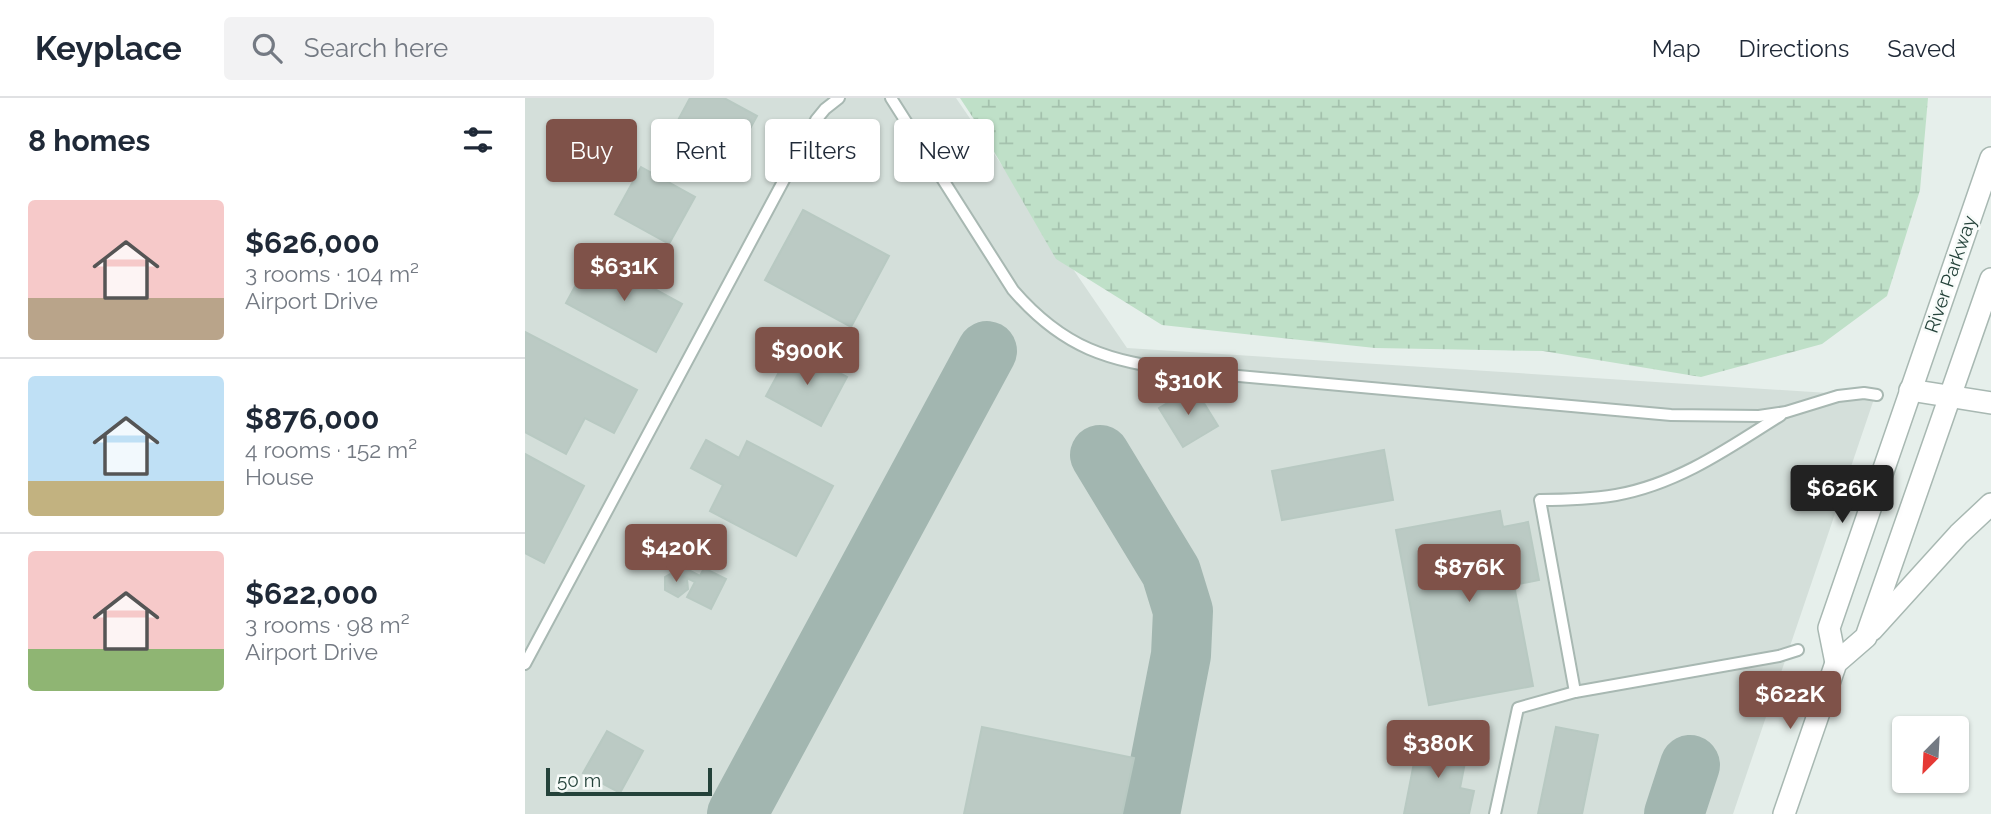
<!DOCTYPE html>
<meta charset="utf-8">
<style>
body{margin:0;font-family:Raleway,sans-serif;background:#f2f2f3;color:#1f2937;height:100vh;display:flex;flex-direction:column;font-size:26px;white-space:nowrap}
*{box-sizing:border-box;margin:0}
p{font-size:23px;color:#747a83}
.icon{flex:none;width:38px;height:38px;fill:none;stroke:currentColor;stroke-width:2;stroke-linecap:round;stroke-linejoin:round}
.map{position:relative;flex:1;overflow:hidden}
.sheet{display:flex;flex-direction:column;background:#fff;width:525px}
.sheet>*{flex:none}
.guide{position:absolute;left:21px;top:21px;width:665px;height:63px;display:flex;gap:14px}
.needle{width:46px;rotate:204deg}
.buttons{position:absolute;left:1367px;top:618px;display:grid;gap:14px}
.buttons a{display:grid;place-items:center;width:77px;height:77px;border-radius:7px;background:#fff;box-shadow:0 2px 5px #0004;font-size:35px}
.scale{position:absolute;left:21px;bottom:18px;width:166px;box-sizing:border-box;padding-left:7px;border:4px solid #24423a;border-top:0;font-size:19px;line-height:24px;white-space:nowrap;color:#24423a;-webkit-text-stroke:5px #f7fbf9;paint-order:stroke}
.price{position:absolute;translate:-50% -60px;padding:0 16px;border-radius:7px;background:#7f5249;color:#fff;font-size:23px;line-height:46px;filter:drop-shadow(0 2px 4px #0008)}
.price::after{content:'';position:absolute;left:50%;top:42px;width:21px;height:16px;margin-left:-10px;background:inherit;clip-path:polygon(0 0,100% 0,50% 100%)}
.price.selected{background:#222;color:#fff}
ul{padding:0;list-style:none}
li{display:flex;align-items:center;gap:21px;height:175px;padding:0 28px}
li+li{border-top:2px solid #e0e1e3}
li span{display:grid;place-items:center;flex:none;width:196px;height:140px;border-radius:7px;color:#555}
li>.icon{margin-inline-start:auto}
span .icon{width:84px;height:84px;fill:#fffc;stroke-width:1}
li b{font-size:30px}
h2{display:flex;justify-content:space-between;align-items:center;height:84px;padding:0 28px;font-size:30px}
.chip{padding:0 24px;border-radius:7px;background:#fff;box-shadow:0 2px 5px #0004;font-size:24px;line-height:63px}
.chip.selected{background:#7f5249;color:#fff}
header{display:flex;align-items:center;gap:42px;box-sizing:border-box;height:98px;padding:0 35px;background:#fff;border-bottom:2px solid #e0e1e3}
header strong{font-size:33px}
nav{display:flex;gap:38px;margin-inline-start:auto;font-size:24px}
.search{width:490px;height:63px;background:#f2f2f3;display:flex;align-items:center;gap:18px;box-sizing:border-box;padding:0 24px;border-radius:7px;color:#747a83;font-size:26px}
main{display:flex;flex:1;min-height:0}
.map>svg:first-child{display:block}
.built{fill:#d4dfda}
.wetland{fill:url(#wetland-marsh)}
.lines{fill:none;stroke-linecap:round;stroke-linejoin:round}
.taxiway{stroke:#a2b6b0;stroke-width:60}
.building{fill:#bbcac4;stroke:#b8c9c2;stroke-width:2}
.service-casing{stroke:#a8b8b2;stroke-width:14}
.tertiary-casing{stroke:#a8b8b2;stroke-width:24}
.service{stroke:#fff;stroke-width:10}
.tertiary{stroke:#fff;stroke-width:21}
.labels{text-anchor:middle;stroke-width:5;stroke-linejoin:round;paint-order:stroke}
.street-label{font-size:19px;fill:#24423a;stroke:#f7fbf9}
</style>
<header>
<strong>Keyplace</strong>
<div class="search"><svg class="icon" aria-label="search" viewBox="0 0 24 24"><circle cx="10" cy="10" r="6"/><path d="M15 15l6 6"/></svg>Search here</div>
<nav><a>Map</a><a>Directions</a><a>Saved</a></nav>
</header>
<main>
<section class="sheet">
<h2>8 homes<svg class="icon" aria-label="filters" viewBox="0 0 24 24"><path d="M4 7h16M4 17h16"/><circle cx="9" cy="7" r="2"/><circle cx="15" cy="17" r="2"/></svg></h2>
<ul>
<li><span style="background:linear-gradient(#f6c9c9 70%,#b9a48a 0)"><svg class="icon" aria-label="home" viewBox="0 0 24 24"><path d="M3 11l9-7 9 7M6 9v11h12V9"/></svg></span><div><b>$626,000</b><p>3 rooms · 104 m²</p><p>Airport Drive</p></div></li>
<li><span style="background:linear-gradient(#bfe0f5 75%,#c2b280 0)"><svg class="icon" aria-label="home" viewBox="0 0 24 24"><path d="M3 11l9-7 9 7M6 9v11h12V9"/></svg></span><div><b>$876,000</b><p>4 rooms · 152 m²</p><p>House</p></div></li>
<li><span style="background:linear-gradient(#f6c9c9 70%,#8fb573 0)"><svg class="icon" aria-label="home" viewBox="0 0 24 24"><path d="M3 11l9-7 9 7M6 9v11h12V9"/></svg></span><div><b>$622,000</b><p>3 rooms · 98 m²</p><p>Airport Drive</p></div></li>
</ul>
</section>
<div class="map">
<svg width="1466" height="716" viewBox="0 0 1466 716">
<defs>
<pattern id="wetland-marsh" width="20" height="14" patternUnits="userSpaceOnUse" patternTransform="scale(1.75)"><rect width="20" height="14" fill="#bfe0c8"/><path d="M1 5h8M5 5V1M11 12h8M15 12V8" fill="none" stroke="#a4c1ad"/></pattern>
</defs>
<rect width="100%" height="100%" fill="#e6efeb"/>
<path class="built" d="M0,0H431L602,250L1350,298L1208,716H0Z"/>
<path class="wetland" d="M435,0H1403L1395,92L1362,198L1297,246L1176,279L1018,253L850,250L637,227L531,161L460,38Z"/>
<g class="lines">
<g class="taxiway">
<path d="M575,357L646,474L658,513L656,557L625,716"/>
<path d="M212,716L462,253"/>
<path d="M1149,716L1165,667"/>
</g>
</g>
<g class="building">
<path d="M165,0H199L232,18L204,69L145,37Z"/>
<path d="M116,69L170,99L144,146L90,116Z"/>
<path d="M278,112L364,158L326,229L240,182Z"/>
<path d="M67,157L157,206L131,254L41,205Z"/>
<path d="M0,234L112,292L89,335L60,320L41,356L0,334Z"/>
<path d="M267,250L322,279L296,328L241,298Z"/>
<path d="M669,289L693,328L658,349L634,310Z"/>
<path d="M181,342L214,360L222,343L308,388L271,458L185,413L198,387L166,370Z"/>
<path d="M859,352L868,402L757,422L747,373Z"/>
<path d="M0,356L59,388L19,465L0,455Z"/>
<path d="M975,413L978,429L1003,424L1014,482L989,487L1008,588L904,607L871,432Z"/>
<path d="M146,463L175,478L179,470L201,481L186,511L162,499L170,484L142,470Z"/>
<path d="M149,474L162,481L163,491L153,499L140,492V479Z"/>
<path d="M457,629L609,660L597,716H439Z"/>
<path d="M1031,629L1073,637L1057,716H1013Z"/>
<path d="M82,633L118,653L95,695L58,675Z"/>
<path d="M894,639L943,649L935,690L949,693L944,716H879Z"/>
</g>
<g class="lines">
<g class="service-casing">
<g id="service">
<path d="M366,0L488,192C539,251 583,263 658,273L1146,317L1234,318L1261,314L1313,298L1339,295L1352,297"/>
<path d="M0,566L291,22L300,11L314,0"/>
<path d="M1050,594L1015,402C1041,402 1066,401 1091,397C1153,386 1204,350 1256,317"/>
<path d="M970,716L993,610L1050,594L1254,558L1273,552"/>
</g>
</g>
<g class="tertiary-casing">
<g id="tertiary">
<path d="M1385,292L1466,305"/>
<path d="M1347,532L1434,436L1466,406"/>
<path d="M1311,565L1304,530L1466,60"/>
<path d="M1259,716L1311,565L1341,539L1466,181"/>
</g>
</g>
<use href="#service" class="service"/>
<use href="#tertiary" class="tertiary"/>
</g>
<g class="labels">
<g class="street-label">
<text transform="translate(1425 176) rotate(-71)" y="7">River Parkway</text>
</g>
</g>
</svg>
<div class="buttons">
<a><svg class="needle" viewBox="-14 -14 28 28"><path d="M0-13l5 13h-10z" fill="#e53935"/><path d="M0 13l5-13h-10z" fill="#747a83"/></svg></a>
</div>
<div class="scale">50 m</div>
<b class="price" style="left:99px;top:205px">$631K</b>
<b class="price" style="left:282px;top:289px">$900K</b>
<b class="price" style="left:663px;top:319px">$310K</b>
<b class="price selected" style="left:1317px;top:427px">$626K</b>
<b class="price" style="left:151px;top:486px">$420K</b>
<b class="price" style="left:944px;top:506px">$876K</b>
<b class="price" style="left:1265px;top:633px">$622K</b>
<b class="price" style="left:913px;top:682px">$380K</b>
<div class="guide">
<a class="chip selected">Buy</a>
<a class="chip">Rent</a>
<a class="chip">Filters</a>
<a class="chip">New</a>
</div>
</div>
</main>
